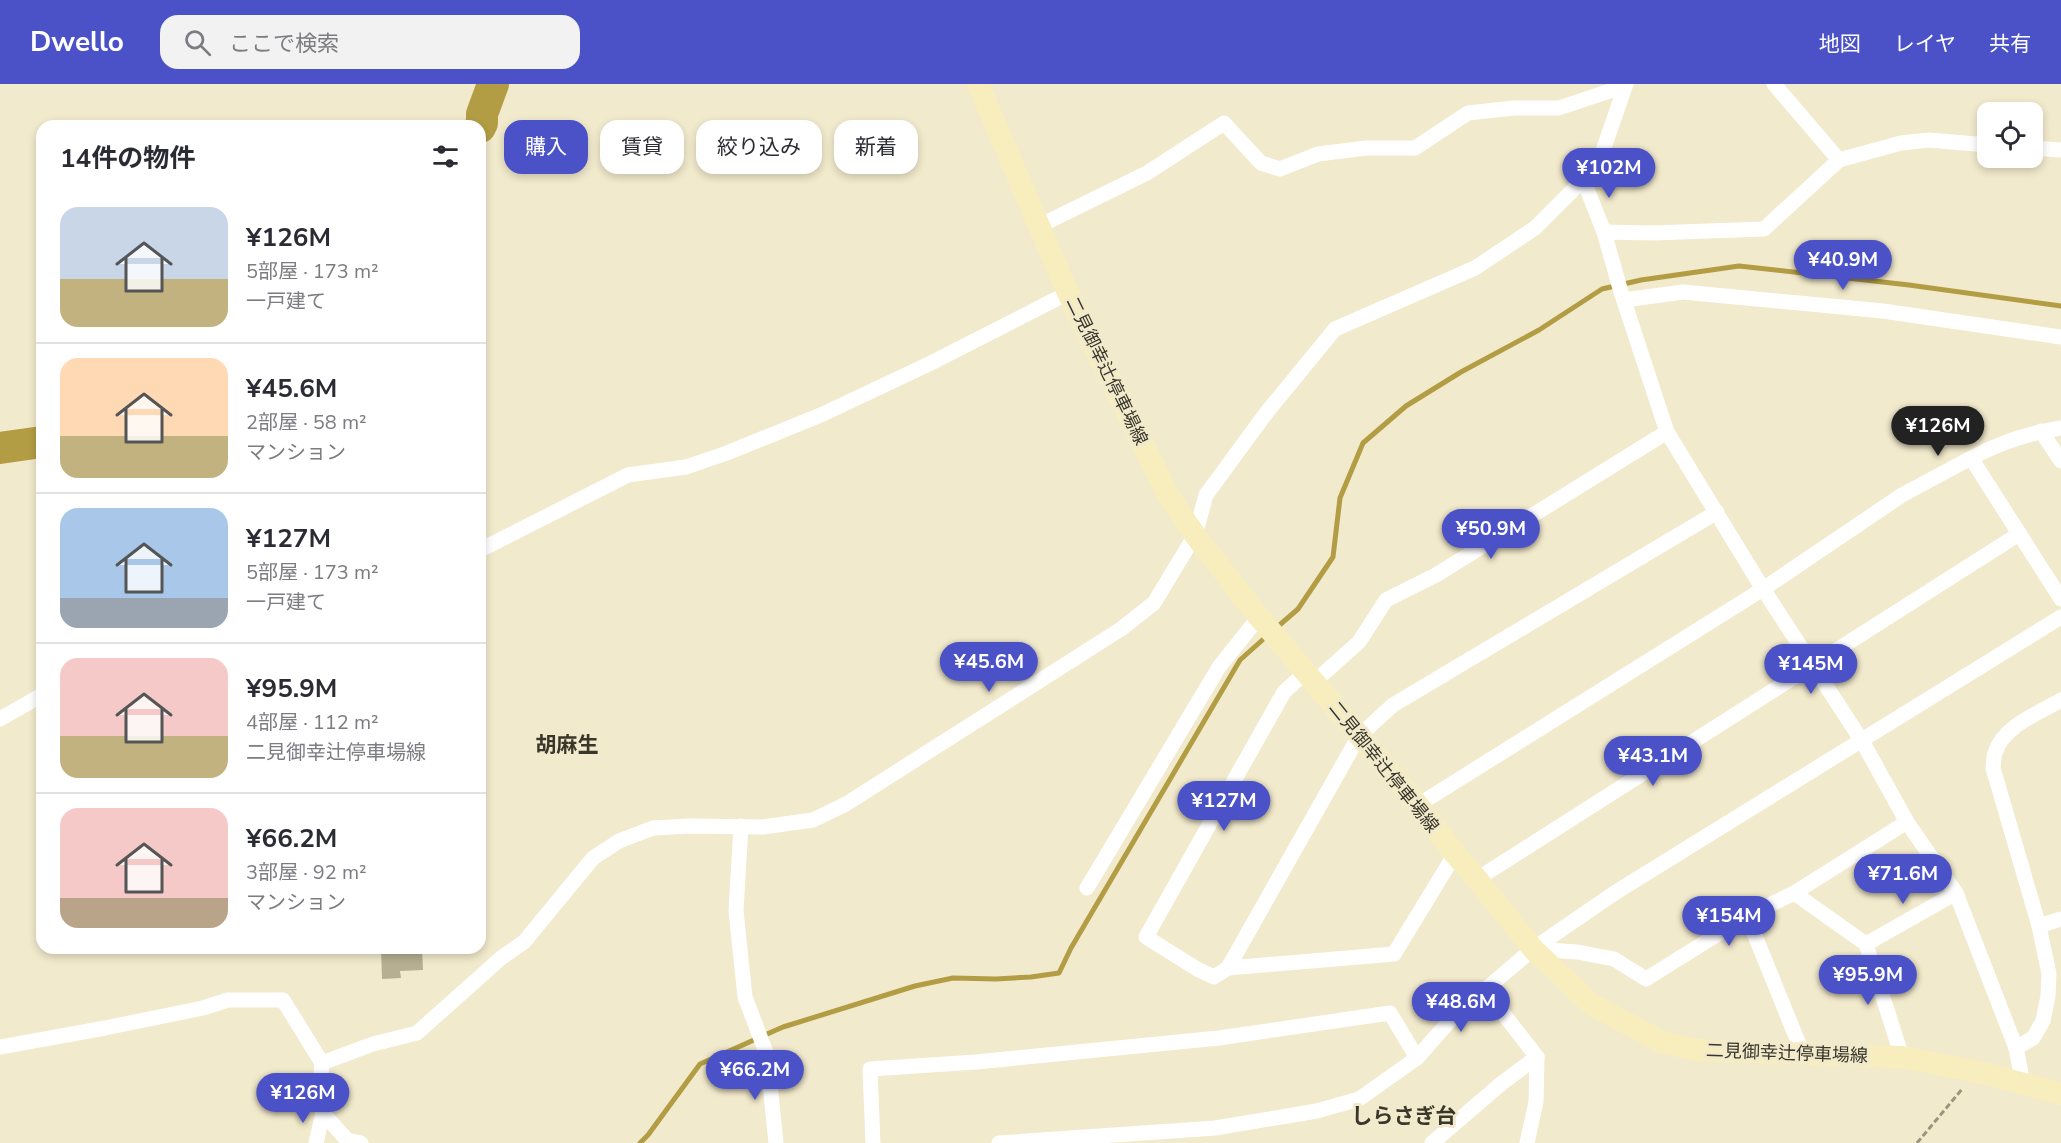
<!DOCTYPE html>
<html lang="ja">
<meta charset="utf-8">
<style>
body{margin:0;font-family:"Nunito Sans","Noto Sans JP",sans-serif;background:#f2f2f3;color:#2b2b33;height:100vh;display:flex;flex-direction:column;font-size:22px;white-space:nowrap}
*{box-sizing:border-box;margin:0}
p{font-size:20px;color:#7c7c81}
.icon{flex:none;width:33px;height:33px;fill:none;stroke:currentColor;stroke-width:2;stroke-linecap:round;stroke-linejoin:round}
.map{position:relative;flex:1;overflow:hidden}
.side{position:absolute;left:36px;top:36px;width:450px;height:834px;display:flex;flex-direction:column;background:#fff;border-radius:18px;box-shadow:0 3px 9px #0003}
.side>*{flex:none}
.top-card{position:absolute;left:504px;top:36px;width:570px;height:54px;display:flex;gap:12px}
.fabs{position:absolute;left:1977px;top:18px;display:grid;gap:12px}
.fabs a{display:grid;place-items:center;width:66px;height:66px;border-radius:12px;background:#fff;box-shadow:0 3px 9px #0003;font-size:30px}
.price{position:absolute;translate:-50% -51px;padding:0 14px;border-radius:21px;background:#4b51c7;color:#fff;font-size:20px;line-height:39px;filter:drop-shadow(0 2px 3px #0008)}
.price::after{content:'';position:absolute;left:50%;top:36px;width:18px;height:14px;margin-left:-9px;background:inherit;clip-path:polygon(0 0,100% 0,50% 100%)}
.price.selected{background:#222;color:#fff}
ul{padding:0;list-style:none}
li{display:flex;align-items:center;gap:18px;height:150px;padding:0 24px}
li+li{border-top:2px solid #e1e1e2}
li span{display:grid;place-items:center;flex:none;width:168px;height:120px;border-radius:18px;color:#555}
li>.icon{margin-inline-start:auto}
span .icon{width:72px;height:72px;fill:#fffc;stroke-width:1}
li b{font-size:26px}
h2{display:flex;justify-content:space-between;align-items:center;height:72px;padding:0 24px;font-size:26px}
.chip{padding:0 21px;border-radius:18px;background:#fff;box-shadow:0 3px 9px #0003;font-size:21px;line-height:54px}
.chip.selected{background:#4b51c7;color:#fff}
header{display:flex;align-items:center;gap:36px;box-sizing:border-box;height:84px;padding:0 30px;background:#4b51c7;color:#fff}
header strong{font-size:28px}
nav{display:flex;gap:33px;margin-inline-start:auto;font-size:21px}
.search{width:420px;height:54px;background:#f2f2f3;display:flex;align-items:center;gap:15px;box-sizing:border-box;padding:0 21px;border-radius:18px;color:#7c7c81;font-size:22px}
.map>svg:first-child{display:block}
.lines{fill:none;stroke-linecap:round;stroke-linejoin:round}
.stream{stroke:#b39d44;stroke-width:5}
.river{stroke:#b39d44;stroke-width:32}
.building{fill:#b6af92}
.path{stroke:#9a957f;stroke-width:3;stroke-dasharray:6 3;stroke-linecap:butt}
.street{stroke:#fff;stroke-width:15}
.secondary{stroke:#f8eebd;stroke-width:22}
.labels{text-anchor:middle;stroke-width:6;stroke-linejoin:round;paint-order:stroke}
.street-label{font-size:18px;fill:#39362a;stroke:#f2eacc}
.quarter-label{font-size:21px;font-weight:bold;fill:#39362a;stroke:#f2eacc}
</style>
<header>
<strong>Dwello</strong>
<div class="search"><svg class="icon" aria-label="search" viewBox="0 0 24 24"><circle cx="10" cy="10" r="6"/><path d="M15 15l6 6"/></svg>ここで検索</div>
<nav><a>地図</a><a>レイヤ</a><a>共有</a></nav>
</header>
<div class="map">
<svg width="2061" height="1059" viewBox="0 0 2061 1059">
<rect width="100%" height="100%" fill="#f2eacc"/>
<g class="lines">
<g class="stream">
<path d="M1275,545L1298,525L1333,473L1340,414L1363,359L1406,322L1461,288L1539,246L1602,205L1641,196L1739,182L1909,201L2061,222"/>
<path d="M640,1059L648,1051L700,980L783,943L915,902L953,894L996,895L1031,893L1059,889L1071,864L1240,576L1268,551"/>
</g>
<g class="river">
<path d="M480,43L482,39V30L493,0"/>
<path d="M0,364L42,358"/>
</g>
</g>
<path class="building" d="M381,864H422L423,886L400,887L401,894L382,895Z"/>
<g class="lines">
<path class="path" d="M1917,1059L1963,1004"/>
<g class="street">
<path d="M1774,0L1839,76"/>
<path d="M2032,64L2061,66"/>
<path d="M1583,95L1604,148L1621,208L1667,348L1763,505L1862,657L1907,738L1956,809L2016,964L2023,999"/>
<path d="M1039,142L1147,89L1224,39L1261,79L1280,85L1318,70L1366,64H1415L1468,29L1514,24H1559L1625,2"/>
<path d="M1604,148L1653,149L1764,145L1839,76L1901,59L1929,56L1988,61"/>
<path d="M1624,216L1683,208L1883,227L2061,253"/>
<path d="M2041,347L2061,377"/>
<path d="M1971,374C1999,359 2029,349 2061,344"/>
<path d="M480,466L628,391L686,383L727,369L823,330L931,279L1068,209"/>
<path d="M1314,598L1359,558L1386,516L1436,491L1667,348"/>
<path d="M0,635L42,611"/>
<path d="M1418,721L1763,505L1902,411L1971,374L2061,515"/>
<path d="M741,742L736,827L745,913L767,971L776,1059"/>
<path d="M1455,770L1394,870L1228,884L1359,652L1393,621L1717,428"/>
<path d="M1477,795L2019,450"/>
<path d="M1087,804L1219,583L1259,533"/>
<path d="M1794,809L1866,860L1902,973"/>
<path d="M1747,832L1803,970"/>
<path d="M2039,842L2061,835"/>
<path d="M1866,860L1956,809"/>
<path d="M1533,865L1577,868L1614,875L1646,895L1747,832L1794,809L1907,738"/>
<path d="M1228,884L1214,893L1197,885L1146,853L1284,608L1306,588"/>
<path d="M1484,905L1537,973L1536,1018L1527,1059"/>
<path d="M0,963L105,944L203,924L228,916H283L322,979L320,1001L323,1029L316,1059"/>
<path d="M2016,964L2033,954L2043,937L2048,912L2049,890L2039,842L1993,684C1994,679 1993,674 1995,669C2003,642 2039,629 2061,616"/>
<path d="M322,979L373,960L417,949L501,874L524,858L593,774L619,757L653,744L690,742L763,743L813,736L846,720L1121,545L1154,519L1195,451L1206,411L1267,328L1335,245L1475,184L1535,144L1598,81L1626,0"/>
<path d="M323,1029L347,1056L361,1059"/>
<path d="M873,1059L870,985L976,978L1219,954L1390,929L1417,974"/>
<path d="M999,1059L1215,1044L1317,1027L1359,1015L1417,974L1452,934L1533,865L1616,808L2061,533"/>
<path d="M1432,1059L1502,999L1537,973"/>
</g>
<path class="secondary" d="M978,0L1068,209L1169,413L1195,451L1259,533L1418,721L1455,770L1477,795L1533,865L1591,920L1662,958L1695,966L1902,973L1988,990L2061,1010"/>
</g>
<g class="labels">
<g class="street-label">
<text transform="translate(1107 287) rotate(64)" y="6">二見御幸辻停車場線</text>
<text transform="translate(1384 683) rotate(51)" y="6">二見御幸辻停車場線</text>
<text transform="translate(1787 969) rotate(2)" y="6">二見御幸辻停車場線</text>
</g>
<g class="quarter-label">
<text x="567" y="668">胡麻生</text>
<text x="1404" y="1039">しらさぎ台</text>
</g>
</g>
</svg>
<div class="fabs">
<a><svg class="icon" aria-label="locate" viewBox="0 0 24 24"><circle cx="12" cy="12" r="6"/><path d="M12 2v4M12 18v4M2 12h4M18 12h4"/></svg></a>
</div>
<b class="price" style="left:1609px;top:115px">¥102M</b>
<b class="price" style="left:1843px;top:207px">¥40.9M</b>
<b class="price selected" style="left:1938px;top:373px">¥126M</b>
<b class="price" style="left:1491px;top:476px">¥50.9M</b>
<b class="price" style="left:989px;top:609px">¥45.6M</b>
<b class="price" style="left:1811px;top:611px">¥145M</b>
<b class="price" style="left:1653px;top:703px">¥43.1M</b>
<b class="price" style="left:1224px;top:748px">¥127M</b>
<b class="price" style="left:1903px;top:821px">¥71.6M</b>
<b class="price" style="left:1729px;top:863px">¥154M</b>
<b class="price" style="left:1868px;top:922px">¥95.9M</b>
<b class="price" style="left:1461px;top:949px">¥48.6M</b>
<b class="price" style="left:755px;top:1017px">¥66.2M</b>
<b class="price" style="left:303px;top:1040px">¥126M</b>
<div class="top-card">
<a class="chip selected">購入</a>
<a class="chip">賃貸</a>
<a class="chip">絞り込み</a>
<a class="chip">新着</a>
</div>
<section class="side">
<h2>14件の物件<svg class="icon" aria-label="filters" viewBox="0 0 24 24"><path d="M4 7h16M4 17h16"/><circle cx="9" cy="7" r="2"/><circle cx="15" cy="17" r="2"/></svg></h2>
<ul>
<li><span style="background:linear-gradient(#c9d6e8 60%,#c2b280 0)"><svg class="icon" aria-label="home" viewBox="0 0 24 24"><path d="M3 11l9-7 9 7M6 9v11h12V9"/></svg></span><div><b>¥126M</b><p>5部屋 · 173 m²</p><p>一戸建て</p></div></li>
<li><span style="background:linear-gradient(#ffd9b3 65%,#c2b280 0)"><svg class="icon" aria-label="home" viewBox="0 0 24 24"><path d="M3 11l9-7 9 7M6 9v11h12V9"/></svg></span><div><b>¥45.6M</b><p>2部屋 · 58 m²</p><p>マンション</p></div></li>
<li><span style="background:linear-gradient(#a9c7e8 75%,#9aa5b1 0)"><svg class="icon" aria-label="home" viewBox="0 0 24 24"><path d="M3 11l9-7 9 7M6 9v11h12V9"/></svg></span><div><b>¥127M</b><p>5部屋 · 173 m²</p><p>一戸建て</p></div></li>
<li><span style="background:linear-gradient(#f6c9c9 65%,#c2b280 0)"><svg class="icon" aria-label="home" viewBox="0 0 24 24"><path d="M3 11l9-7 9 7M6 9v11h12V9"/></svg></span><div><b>¥95.9M</b><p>4部屋 · 112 m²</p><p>二見御幸辻停車場線</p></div></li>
<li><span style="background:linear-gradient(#f6c9c9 75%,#b9a48a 0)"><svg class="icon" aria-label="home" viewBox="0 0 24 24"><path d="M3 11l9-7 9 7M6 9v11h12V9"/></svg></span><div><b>¥66.2M</b><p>3部屋 · 92 m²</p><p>マンション</p></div></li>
</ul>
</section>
</div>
